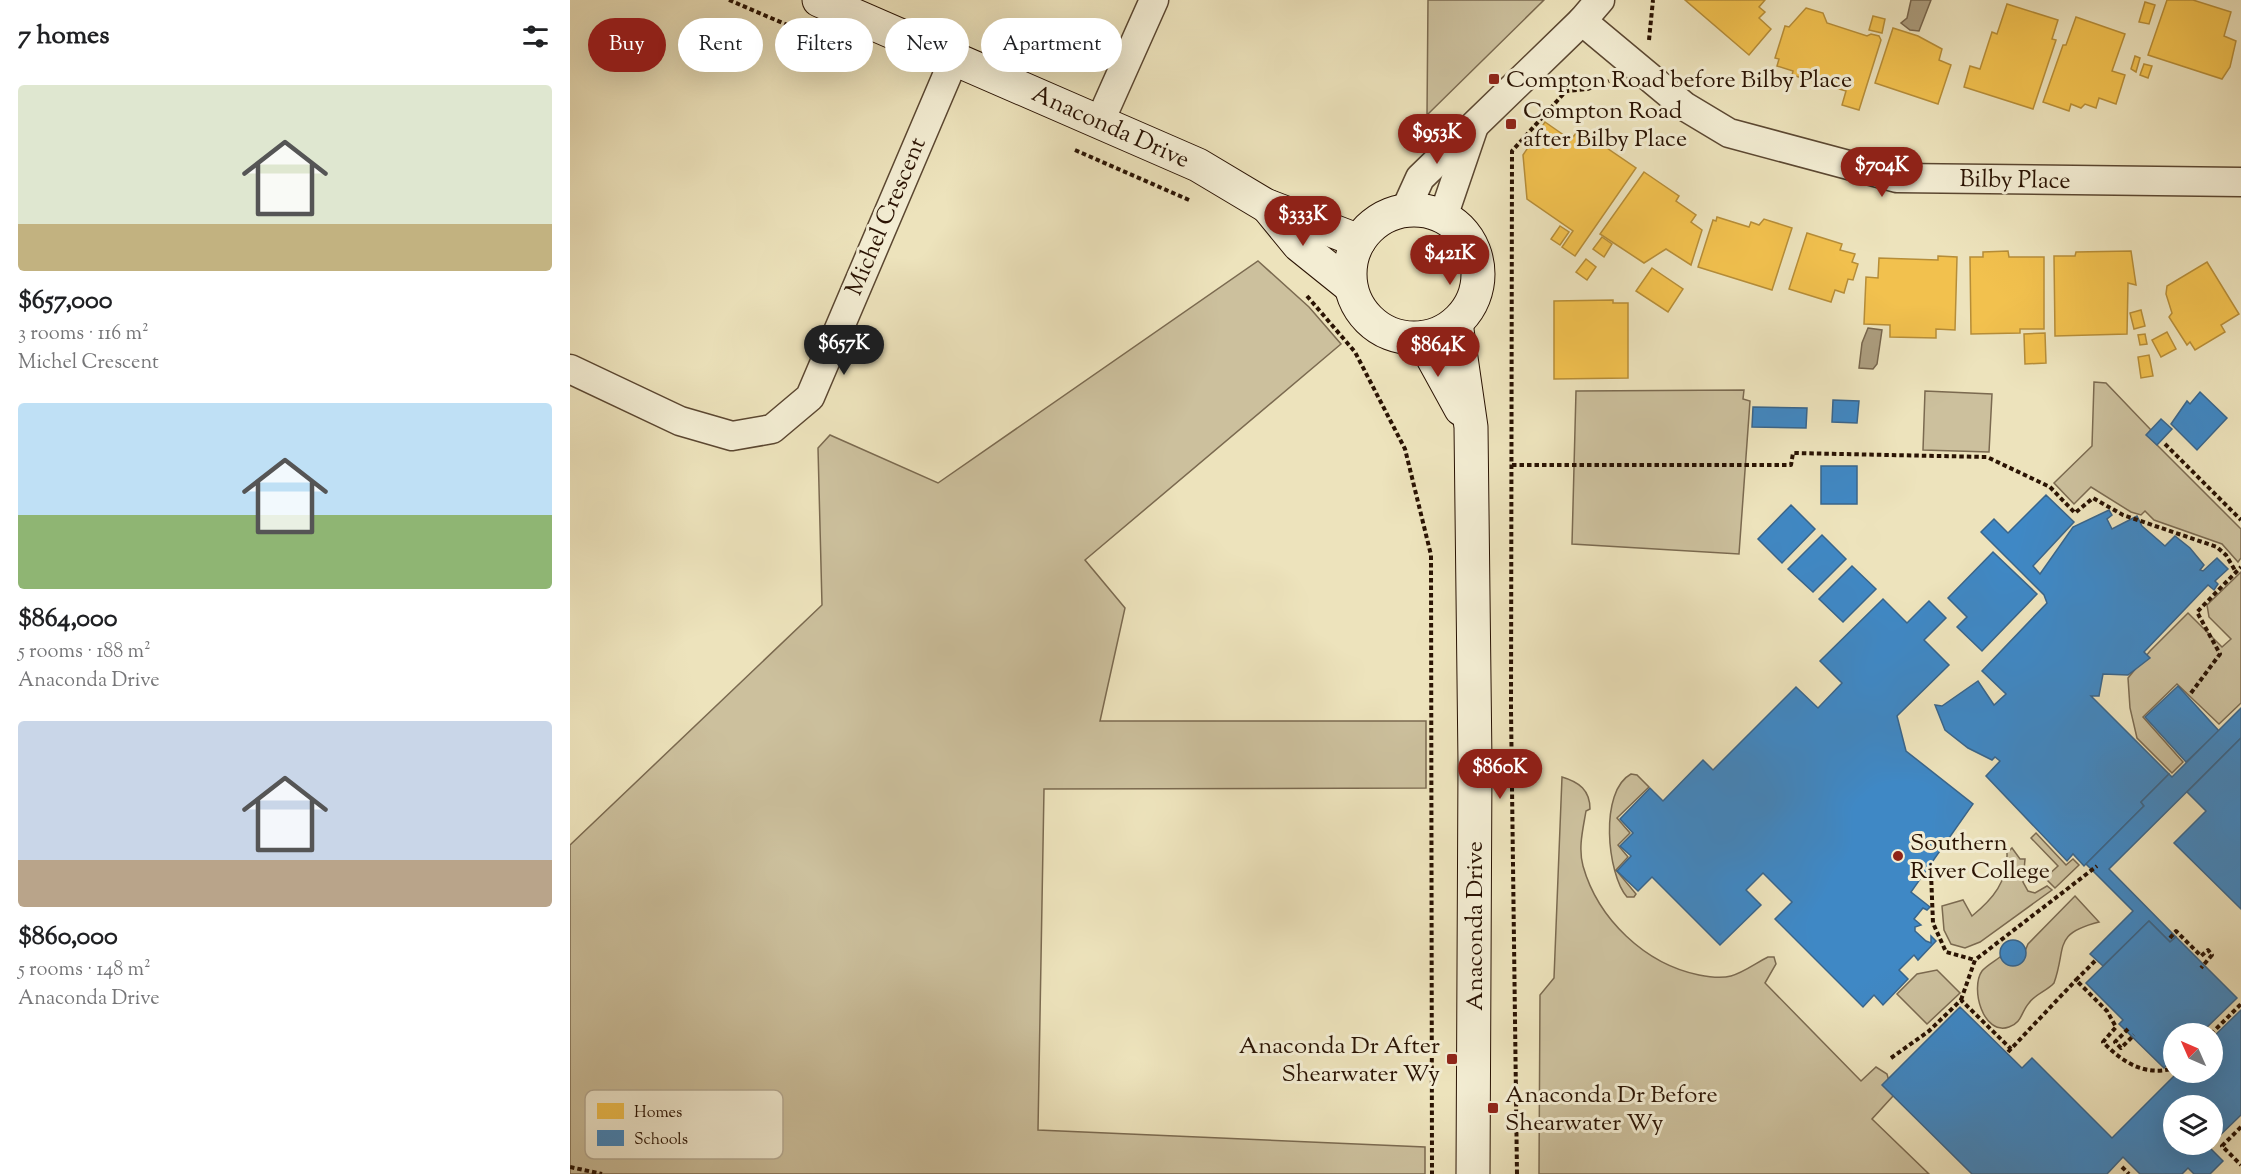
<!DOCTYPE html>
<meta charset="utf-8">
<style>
body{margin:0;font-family:"Sorts Mill Goudy",serif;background:#f6f6f6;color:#202124;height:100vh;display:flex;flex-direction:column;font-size:22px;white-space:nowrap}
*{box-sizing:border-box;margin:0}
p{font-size:20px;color:#757577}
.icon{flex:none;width:33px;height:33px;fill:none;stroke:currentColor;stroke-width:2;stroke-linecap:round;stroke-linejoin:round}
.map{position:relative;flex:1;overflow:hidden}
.side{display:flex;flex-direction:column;background:#fff;width:570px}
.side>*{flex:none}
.top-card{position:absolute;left:18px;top:18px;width:570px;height:54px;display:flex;gap:12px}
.needle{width:39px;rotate:315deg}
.controls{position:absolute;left:1593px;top:1023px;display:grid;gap:12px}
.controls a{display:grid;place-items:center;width:60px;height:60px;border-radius:50%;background:#fff;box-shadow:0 6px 24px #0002;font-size:30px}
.price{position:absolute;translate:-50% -51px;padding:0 14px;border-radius:21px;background:#8f2418;color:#fff;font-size:20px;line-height:39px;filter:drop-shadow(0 2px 3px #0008)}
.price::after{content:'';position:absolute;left:50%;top:36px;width:18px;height:14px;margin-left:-9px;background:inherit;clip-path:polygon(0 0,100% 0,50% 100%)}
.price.on{background:#222;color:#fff}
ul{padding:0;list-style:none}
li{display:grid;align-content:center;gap:12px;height:318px;padding:0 18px}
li span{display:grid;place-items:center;height:186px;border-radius:6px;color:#555}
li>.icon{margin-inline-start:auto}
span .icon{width:108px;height:108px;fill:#fffc;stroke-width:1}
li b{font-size:26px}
h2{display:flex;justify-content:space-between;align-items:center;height:72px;padding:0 18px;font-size:26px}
.chip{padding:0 21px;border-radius:27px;background:#fff;box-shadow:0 6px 24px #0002;font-size:21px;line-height:54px}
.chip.on{background:#8f2418;color:#fff}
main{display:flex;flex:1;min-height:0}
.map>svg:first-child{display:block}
.green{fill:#ccc09d;stroke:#7b6a50;stroke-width:1.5}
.water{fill:#ab9c7d;stroke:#77654c;stroke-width:1.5}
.homes{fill:#f2c14e;stroke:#b68d38;stroke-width:1.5}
.schools{fill:#3f88c5;stroke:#39658b;stroke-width:1.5}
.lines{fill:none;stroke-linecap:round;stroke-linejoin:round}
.minor-casing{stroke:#5b4731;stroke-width:31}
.secondary-casing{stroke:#2a1303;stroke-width:35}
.path{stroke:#2a1303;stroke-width:4;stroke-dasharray:4.5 3;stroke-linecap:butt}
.minor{stroke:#f3edd3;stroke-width:28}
.secondary{stroke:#f3edd3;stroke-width:33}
.poi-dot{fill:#8f2418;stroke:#f3edd3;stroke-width:2}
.labels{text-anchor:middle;stroke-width:6;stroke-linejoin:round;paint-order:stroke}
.poi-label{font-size:24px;fill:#2a1303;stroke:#f3edd3;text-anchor:start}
.street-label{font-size:24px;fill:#2a1303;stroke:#f3edd3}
.key{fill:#f3edd3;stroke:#b7ac95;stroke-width:1.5}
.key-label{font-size:16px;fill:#2a1303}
</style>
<main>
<section class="side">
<h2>7 homes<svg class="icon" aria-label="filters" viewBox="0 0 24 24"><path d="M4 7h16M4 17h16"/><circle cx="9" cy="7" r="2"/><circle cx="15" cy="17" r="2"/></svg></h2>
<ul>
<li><span style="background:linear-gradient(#dfe7d0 75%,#c2b280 0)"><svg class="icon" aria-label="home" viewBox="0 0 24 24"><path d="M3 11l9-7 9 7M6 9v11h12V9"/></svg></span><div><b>$657,000</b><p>3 rooms · 116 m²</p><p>Michel Crescent</p></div></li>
<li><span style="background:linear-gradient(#bfe0f5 60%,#8fb573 0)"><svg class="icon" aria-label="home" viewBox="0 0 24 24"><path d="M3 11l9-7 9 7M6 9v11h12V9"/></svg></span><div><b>$864,000</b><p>5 rooms · 188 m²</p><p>Anaconda Drive</p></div></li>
<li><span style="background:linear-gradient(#c9d6e8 75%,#b9a48a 0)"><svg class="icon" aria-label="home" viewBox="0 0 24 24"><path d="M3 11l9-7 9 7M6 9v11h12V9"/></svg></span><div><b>$860,000</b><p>5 rooms · 148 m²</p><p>Anaconda Drive</p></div></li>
</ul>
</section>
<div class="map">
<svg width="1671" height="1174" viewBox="0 0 1671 1174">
<rect width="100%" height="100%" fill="#ede3bc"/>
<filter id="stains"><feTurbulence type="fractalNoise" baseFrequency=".00333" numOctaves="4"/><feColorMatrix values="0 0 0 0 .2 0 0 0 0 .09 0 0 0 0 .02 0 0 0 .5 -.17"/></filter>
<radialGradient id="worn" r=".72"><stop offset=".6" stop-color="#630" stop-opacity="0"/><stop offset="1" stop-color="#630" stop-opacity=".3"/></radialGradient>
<g class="green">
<path d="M858,0H974L857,115Z"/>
<path d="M688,261L739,307L771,344L515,560L555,608L530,721H856V788L474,789L468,1130L855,1147V1174H0V845L252,605L248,448L260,435L368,483Z"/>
<path d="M1524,382L1536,383L1581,430L1577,435L1671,529V558L1668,562L1652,544L1584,520L1575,511L1571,515L1561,512L1521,487L1504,504L1484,483L1522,446Z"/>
<path d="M1174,390L1173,399L1180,401L1169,554L1002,544L1006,391Z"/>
<path d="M1355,391L1422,394L1419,452L1353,450Z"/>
<path d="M1671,572V703L1649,724L1607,684L1573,717L1613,762L1602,773L1567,738L1560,708L1558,678L1580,651L1618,613L1652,647L1661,639L1639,617L1637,605Z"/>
<path d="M1061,774L1067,775L1079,787L1047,818L1060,833L1048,845L1058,857L1046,870L1066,894L1064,897H1057C1037,874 1029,791 1061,774Z"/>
<path d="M992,777C1009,782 1020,790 1020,809L1016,811C1013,829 1008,848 1013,866C1028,919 1075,964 1129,975C1139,977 1150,979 1161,976C1173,973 1186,963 1198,957H1204L1206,964L1195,983L1291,1081L1306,1067L1317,1074L1323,1096L1302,1119L1359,1174H969L970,995L984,978Z"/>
<path d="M1466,833L1496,865L1503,859L1509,865L1485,888L1475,878L1488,866L1461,838Z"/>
<path d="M1442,848L1450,859H1455L1453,882L1458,891L1465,893L1477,886L1482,890L1410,942L1395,948L1381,944L1374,930L1372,906L1393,900L1402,916C1423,899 1438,881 1437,853Z"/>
<path d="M1505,896L1529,922C1482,934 1497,947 1484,983C1477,991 1465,994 1459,1003C1451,1012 1452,1023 1439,1027C1413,1036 1400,988 1412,971C1416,966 1425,961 1430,957L1439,965L1450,963L1458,944Z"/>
<path d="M1367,970L1390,993L1357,1024L1327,994L1347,974Z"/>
</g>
<g class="water">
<path d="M1341,0H1361L1349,31L1340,30L1331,23L1337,18Z"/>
<path d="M1298,328L1312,330L1307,364L1303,369L1289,368L1292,343Z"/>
</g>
<g class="homes">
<path d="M1115,0H1195L1189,7L1195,12L1189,18L1201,29L1179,55Z"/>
<path d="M1597,0H1623L1661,12L1654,36L1666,41L1660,67L1652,79L1578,55Z"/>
<path d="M1575,2L1585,5L1579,24L1569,22Z"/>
<path d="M1437,4L1488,20L1482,39L1486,40L1463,109L1394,87L1400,66L1410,69L1422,32L1427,34Z"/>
<path d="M1236,8L1253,13L1257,23L1297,36L1301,34L1309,36L1311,40L1289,110L1272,105L1276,91L1222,75L1223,71L1207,66L1209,59L1205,58L1215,26L1219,27Z"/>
<path d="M1303,16L1315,19L1312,33L1299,30Z"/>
<path d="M1506,17L1555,34L1542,71L1555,75L1546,104L1529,98L1526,108L1515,104L1511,108L1501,104L1499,111L1473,102L1493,45H1496Z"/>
<path d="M1323,28L1348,36L1372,49L1369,60L1381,65L1368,104L1305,83Z"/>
<path d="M1565,56L1570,58L1566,72L1561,69Z"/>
<path d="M1574,64L1582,66L1578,78L1570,75Z"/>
<path d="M975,122L1001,140L1009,129L1066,168L1005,256L992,247L1003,231L957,199L953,155Z"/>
<path d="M1074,172L1109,196L1106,201L1126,215L1121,222L1132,230L1121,265L1096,249L1074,263L1030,234Z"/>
<path d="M1147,217L1179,227L1181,222L1189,225L1194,219L1222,228L1202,290L1128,267L1143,220L1146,221Z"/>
<path d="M990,226L999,232L990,245L981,239Z"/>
<path d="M1237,233L1272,244L1270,250L1285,254L1282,262L1288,264L1283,280L1278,279L1274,293L1265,290L1261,302L1219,289Z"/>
<path d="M1032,237L1042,244L1034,257L1023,249Z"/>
<path d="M1438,251L1439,257H1474V329H1450V333L1401,334L1400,257H1413V252Z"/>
<path d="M1561,251L1566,285L1558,283L1557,334L1485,336L1484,256H1505L1506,252Z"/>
<path d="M1368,256L1387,257L1385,330L1366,329V338L1320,337V325L1294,324L1296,277L1308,278L1309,258L1368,260Z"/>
<path d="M1016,259L1026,267L1017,280L1006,272Z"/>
<path d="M1637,262L1669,314L1651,325L1655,332L1625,350L1620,342L1617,345L1599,317L1602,313L1596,294L1597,286Z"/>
<path d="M1082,268L1113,289L1098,312L1066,291Z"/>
<path d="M1043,300V303H1058V378L984,379V301Z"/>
<path d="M1571,310L1575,326L1564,329L1560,313Z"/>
<path d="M1597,332L1606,349L1591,357L1582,340Z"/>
<path d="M1475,333L1476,363L1455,364L1454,334Z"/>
<path d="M1575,334L1577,344L1570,345L1568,335Z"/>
<path d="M1579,355L1583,376L1571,378L1568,357Z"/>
</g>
<g class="schools">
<path d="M1630,392L1657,418L1627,450L1601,424L1617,401L1620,404Z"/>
<path d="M1263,400L1289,401L1287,423L1262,422Z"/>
<path d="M1183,407L1237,408L1236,428L1182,427Z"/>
<path d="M1591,419L1602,429L1587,445L1576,435Z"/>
<rect x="1251" y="466" width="36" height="38"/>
<path d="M1476,495L1504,522L1463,566L1470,574L1503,527L1539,510L1542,515L1537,519L1542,529L1567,516L1572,526L1595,546L1605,536L1620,548L1634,565L1630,570L1633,571L1647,558L1658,569L1645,581L1648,584L1644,590L1638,585L1574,652L1580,658L1558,675L1533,674L1529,696H1521L1599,774L1571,802L1574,806L1514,866L1503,854L1497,861L1416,776L1430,761L1425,757L1422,760L1398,748L1375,730L1365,705L1372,706L1408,681L1424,705L1436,694L1412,671L1477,603L1474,595L1411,532L1424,519L1438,533Z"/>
<path d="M1221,505L1245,529L1212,563L1188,539Z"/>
<path d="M1252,535L1276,559L1243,592L1218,569Z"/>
<path d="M1423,552L1467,594L1412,651L1387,627L1397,617L1378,598Z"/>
<path d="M1282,566L1306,589L1273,622L1249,599Z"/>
<path d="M1313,599L1337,623L1359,601L1376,618L1354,640L1379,665L1327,716L1336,751L1403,804L1341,892L1360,907L1357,910L1353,908L1344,919L1351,925L1345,927V931L1356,941L1361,943V936L1366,941L1348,960L1344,955L1329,970L1338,979L1313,1005L1304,995L1293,1007L1205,919L1222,902L1193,873L1176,890L1191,905L1150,945L1082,877L1068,891L1047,871L1061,856L1050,846L1063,833L1050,819L1080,788L1093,801L1133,760L1143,770L1226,687L1248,708L1272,683L1250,661Z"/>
<path d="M1608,686L1649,731L1616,762L1575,717Z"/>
<path d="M1671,708V738L1539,869L1606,937L1600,942L1579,921L1533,966L1520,954L1563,911L1516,864L1574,806L1571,802L1599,774L1602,777Z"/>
<path d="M1671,738V909L1604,843L1636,811L1617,792Z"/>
<path d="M1579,921L1600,942L1606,937L1667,998L1630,1034H1604V1059L1594,1068L1549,1024L1553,1020L1516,983Z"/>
<circle cx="1443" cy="953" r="13"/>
<path d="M1390,1007L1452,1068L1462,1058L1542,1138L1608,1072H1642V1038L1671,1010V1115L1642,1143V1106H1604V1144H1641L1639,1147L1653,1161L1640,1174H1624L1618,1168L1612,1174H1570L1553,1157L1537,1174H1402L1312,1085Z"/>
</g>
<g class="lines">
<g class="minor-casing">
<g id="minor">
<path d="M1012,21L1114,106L1159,133L1327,178L1671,182"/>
<path d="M530,121L584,0"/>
<path d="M835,211L850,178L1012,21L1030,0"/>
<path d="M873,217L903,129"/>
<path d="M0,369L110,421L162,436L202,429L240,397L385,57"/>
</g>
</g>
<g class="secondary-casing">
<g id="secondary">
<path d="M249,0L628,165L695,205L789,241"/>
<path d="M697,206L729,245L780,286"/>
<circle cx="844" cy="274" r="64"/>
<path d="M886,323L901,427L905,763L903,1174"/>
<path d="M852,338L891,409"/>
</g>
</g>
<g class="path">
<path d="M159,0L278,51"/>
<path d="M1079,40L1083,0"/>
<path d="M505,150L619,200"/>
<path d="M737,296L785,352L835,449L861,555L862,1174"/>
<path d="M1595,444L1671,520"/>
<path d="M942,465H1221L1223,453L1417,457L1480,487L1505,513L1523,498L1553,515L1647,547L1656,555L1666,572"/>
<path d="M1621,693L1650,654L1627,612L1671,567"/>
<path d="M1361,873L1363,923L1376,952L1405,960"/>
<path d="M1600,938L1606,931L1631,956L1638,950L1642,955L1631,968"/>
<path d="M1525,961L1506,980L1537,1011L1546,1027L1533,1042C1552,1062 1575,1077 1604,1068"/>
<path d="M1391,1000L1405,960L1527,866"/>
<path d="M1558,1029L1545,1042L1551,1048L1564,1035"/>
<path d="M1641,1034L1671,1004"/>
<path d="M1438,1052L1506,980"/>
<path d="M1321,1058L1359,1031L1391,1000L1441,1049"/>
<path d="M1671,1127L1652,1146L1671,1165"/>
<path d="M0,1167L32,1174"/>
<path d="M1552,1167L1559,1174"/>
<path d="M947,1174L941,710L942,151L996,91L1018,89L1039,81"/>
</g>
<use href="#minor" class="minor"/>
<use href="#secondary" class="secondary"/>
</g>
<g class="poi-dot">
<rect x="918" y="73" width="12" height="12" rx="3"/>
<rect x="935" y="118" width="12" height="12" rx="3"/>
<circle cx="1328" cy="856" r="6"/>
<rect x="876" y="1053" width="12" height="12" rx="3"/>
<rect x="917" y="1102" width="12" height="12" rx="3"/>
</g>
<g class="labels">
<g class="poi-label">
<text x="936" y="87">Compton Road before Bilby Place</text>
<text x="953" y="118">Compton Road<tspan x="953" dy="28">after Bilby Place</tspan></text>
<text x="1340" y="850">Southern<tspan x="1340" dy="28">River College</tspan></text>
<text x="870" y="1053" text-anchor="end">Anaconda Dr After<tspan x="870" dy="28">Shearwater Wy</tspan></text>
<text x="935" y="1102">Anaconda Dr Before<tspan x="935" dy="28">Shearwater Wy</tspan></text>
</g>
<g class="street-label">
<text transform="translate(541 126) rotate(24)" y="8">Anaconda Drive</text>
<text transform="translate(1445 179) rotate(1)" y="8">Bilby Place</text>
<text transform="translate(315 216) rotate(-67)" y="8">Michel Crescent</text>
<text transform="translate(904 926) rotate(-90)" y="8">Anaconda Drive</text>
</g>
</g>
<rect x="15" y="1090" width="198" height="69" rx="9" class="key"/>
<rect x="27" y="1103" width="27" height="16" fill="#f2c14e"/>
<rect x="27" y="1130" width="27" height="16" fill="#3f88c5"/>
<g class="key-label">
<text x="64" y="1117">Homes</text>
<text x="64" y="1144">Schools</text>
</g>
<rect width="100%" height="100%" filter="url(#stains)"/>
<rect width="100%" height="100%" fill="url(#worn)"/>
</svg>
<div class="controls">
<a><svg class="needle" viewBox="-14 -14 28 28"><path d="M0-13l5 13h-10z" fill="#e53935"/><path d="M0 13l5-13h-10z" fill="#757577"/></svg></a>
<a><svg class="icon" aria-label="layers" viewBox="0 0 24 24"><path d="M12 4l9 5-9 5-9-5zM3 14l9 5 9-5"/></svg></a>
</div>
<b class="price" style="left:867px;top:165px">$953K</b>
<b class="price" style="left:1312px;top:198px">$704K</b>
<b class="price" style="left:733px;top:247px">$333K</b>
<b class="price" style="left:880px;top:286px">$421K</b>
<b class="price on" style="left:274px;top:376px">$657K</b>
<b class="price" style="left:868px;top:378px">$864K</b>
<b class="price" style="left:930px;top:800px">$860K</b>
<div class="top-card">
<a class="chip on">Buy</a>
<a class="chip">Rent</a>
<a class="chip">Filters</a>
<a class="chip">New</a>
<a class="chip">Apartment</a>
</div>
</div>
</main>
